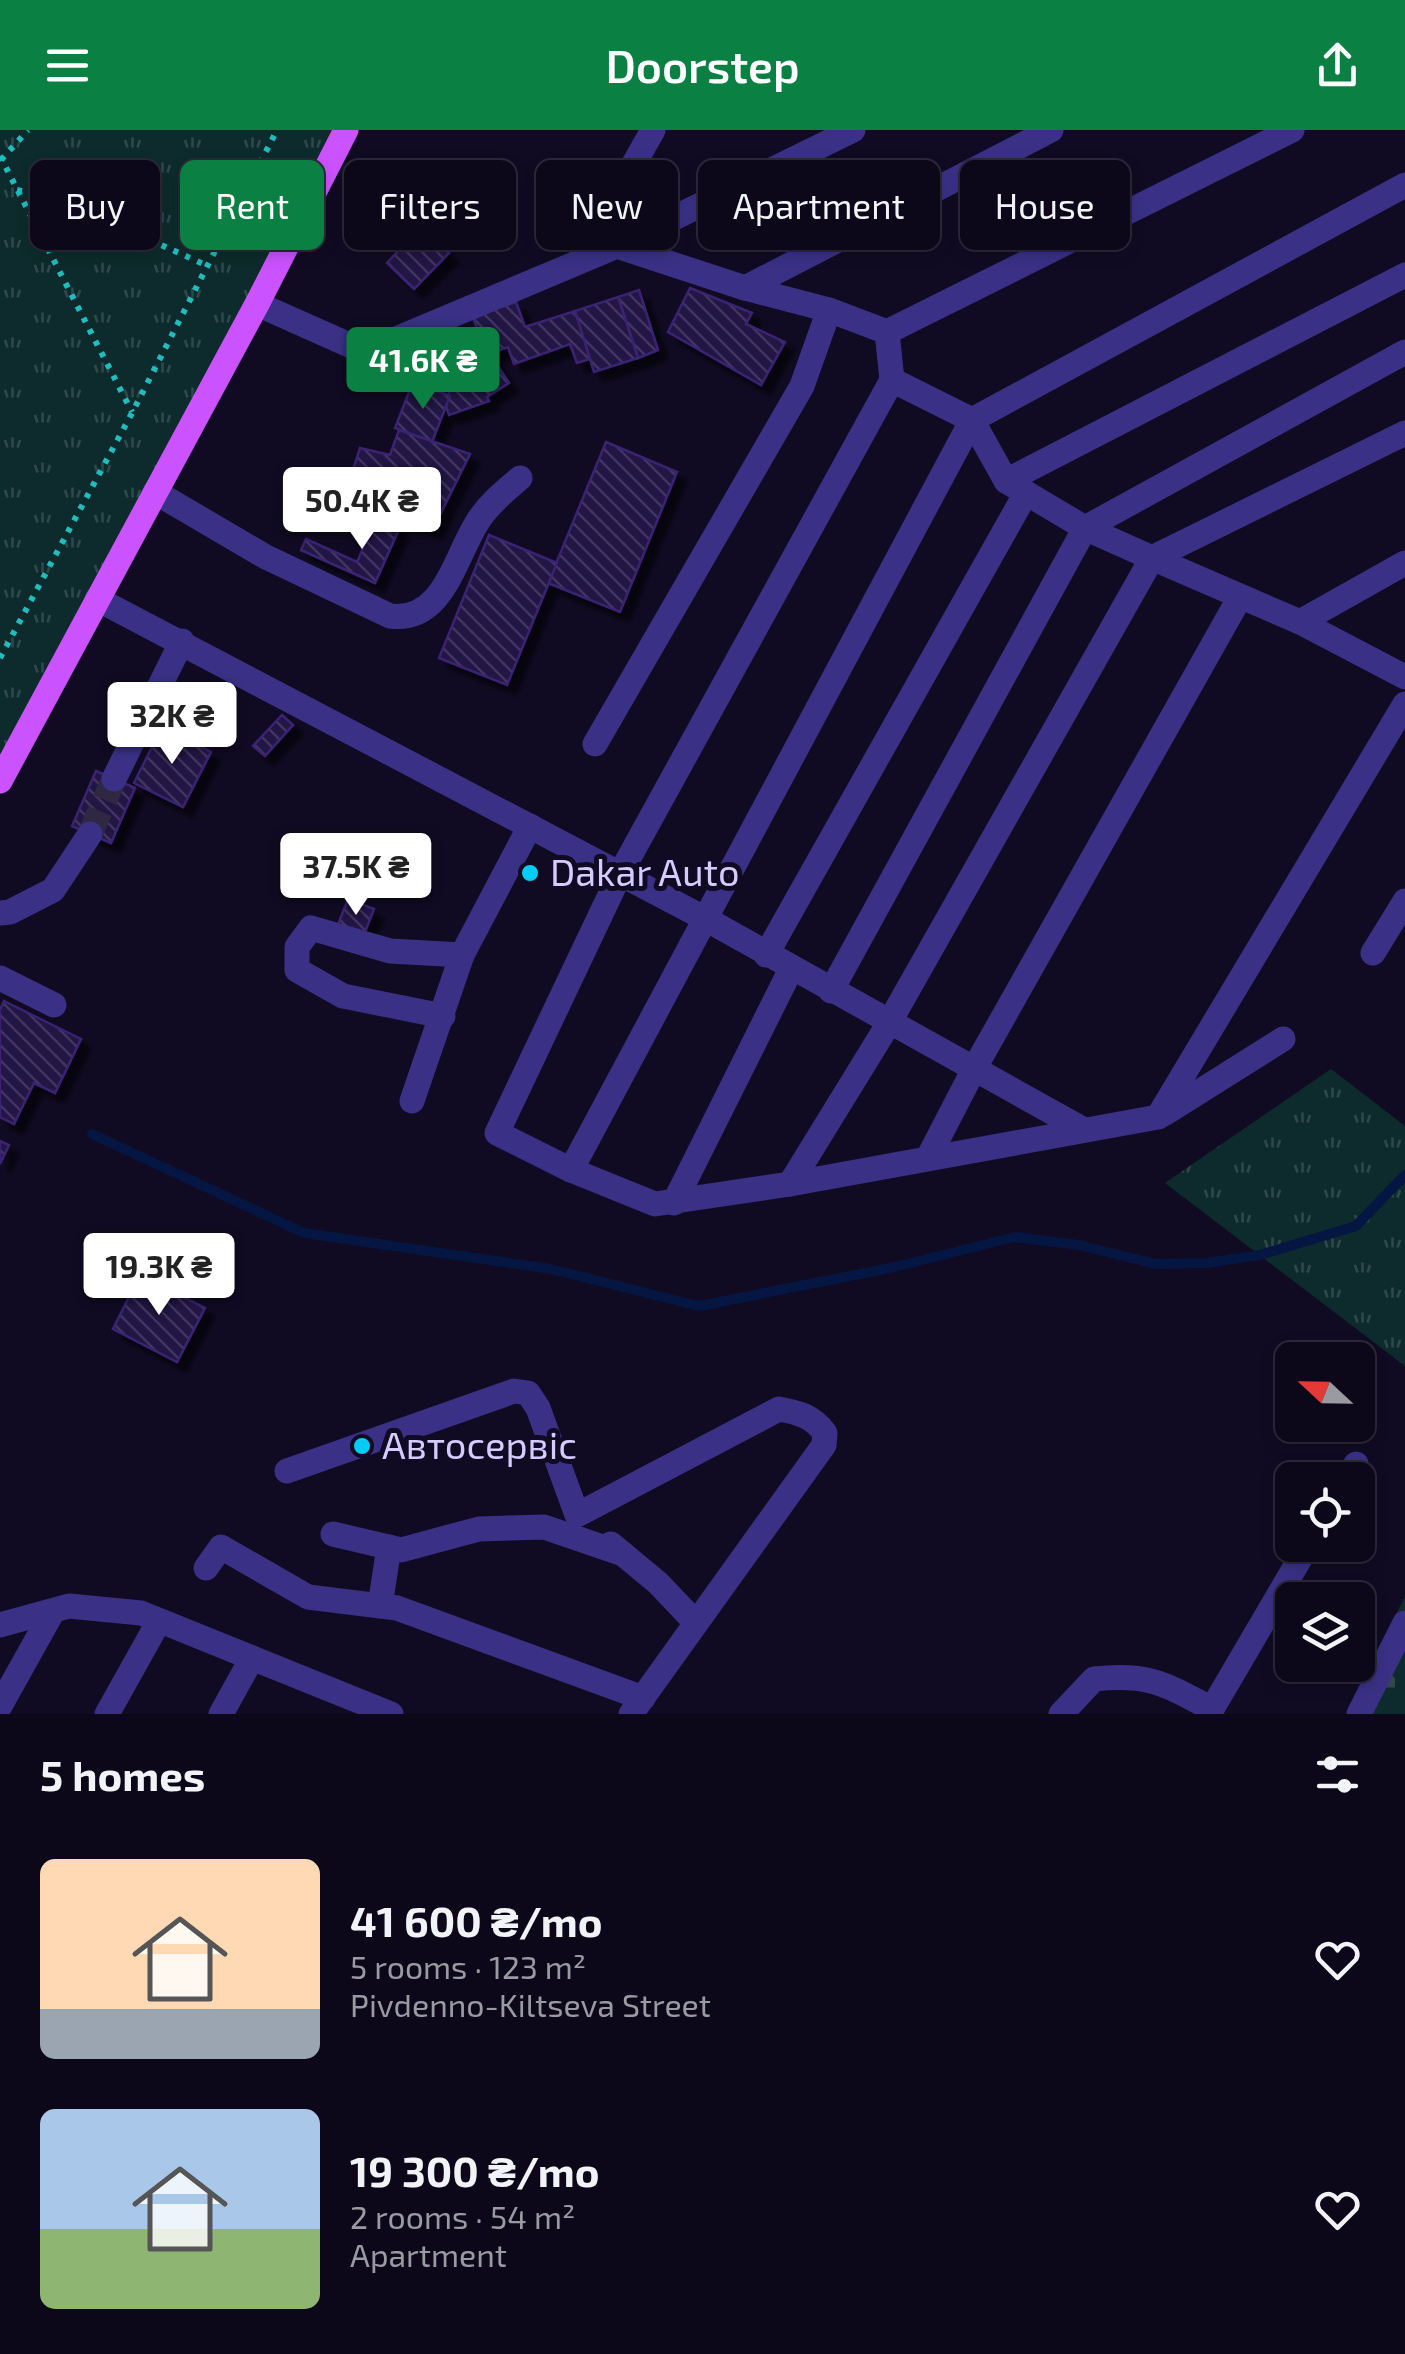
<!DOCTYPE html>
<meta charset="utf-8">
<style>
body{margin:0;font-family:"Exo 2",sans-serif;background:#1a1627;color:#f1f3f6;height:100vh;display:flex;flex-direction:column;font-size:38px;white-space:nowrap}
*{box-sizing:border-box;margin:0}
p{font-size:32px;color:#9a9aa2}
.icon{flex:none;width:55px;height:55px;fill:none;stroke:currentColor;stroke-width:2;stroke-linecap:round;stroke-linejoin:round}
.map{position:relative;height:1584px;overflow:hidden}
.drawer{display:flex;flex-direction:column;background:#0c081a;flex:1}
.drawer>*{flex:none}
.top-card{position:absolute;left:30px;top:30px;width:1345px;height:90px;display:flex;gap:20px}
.needle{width:65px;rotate:292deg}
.buttons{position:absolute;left:1275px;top:1212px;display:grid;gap:20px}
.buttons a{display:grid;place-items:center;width:100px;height:100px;border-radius:15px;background:#0c081a;box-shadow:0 5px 15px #0003,0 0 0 2px #2c2939;font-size:50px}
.price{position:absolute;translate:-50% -85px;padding:0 22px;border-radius:10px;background:#fff;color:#222;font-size:32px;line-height:65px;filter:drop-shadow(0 2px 5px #0008)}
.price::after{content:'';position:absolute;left:50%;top:60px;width:30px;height:22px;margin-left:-15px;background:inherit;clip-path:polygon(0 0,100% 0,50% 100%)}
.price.selected{background:#0b8043;color:#fff}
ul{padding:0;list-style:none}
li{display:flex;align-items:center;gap:30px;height:250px;padding:0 40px}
li span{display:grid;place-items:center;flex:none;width:280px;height:200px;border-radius:15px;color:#555}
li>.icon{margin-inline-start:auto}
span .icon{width:120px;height:120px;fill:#fffc;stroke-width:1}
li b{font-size:42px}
h2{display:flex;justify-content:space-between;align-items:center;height:120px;padding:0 40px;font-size:42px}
.chip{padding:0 35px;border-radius:15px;background:#0c081a;box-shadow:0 5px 15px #0003,0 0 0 2px #2c2939;font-size:35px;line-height:90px}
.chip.selected{background:#0b8043;color:#fff}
header{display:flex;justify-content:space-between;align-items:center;height:130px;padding:0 40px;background:#0b8043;color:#fff;font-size:45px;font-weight:600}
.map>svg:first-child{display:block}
.grass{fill:url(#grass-tufts)}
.cemetery{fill:url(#cemetery-stones)}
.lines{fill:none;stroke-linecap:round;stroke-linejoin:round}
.stream{stroke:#041641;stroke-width:10}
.building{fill:url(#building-back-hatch);stroke:#3a2473;stroke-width:2.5;filter:url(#shadow)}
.minor-tunnel{stroke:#2e2843;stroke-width:25;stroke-dasharray:25 12;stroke-linecap:butt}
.path{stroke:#21bcbe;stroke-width:6;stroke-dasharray:5 8;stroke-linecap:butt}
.minor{stroke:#3a3186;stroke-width:25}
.major{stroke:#cb52ff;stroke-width:25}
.poi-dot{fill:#00ccf6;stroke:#100b22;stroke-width:4}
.labels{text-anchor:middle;stroke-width:10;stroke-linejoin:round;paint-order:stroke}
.poi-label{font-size:38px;fill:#d5cbff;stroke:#100b22;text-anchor:start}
</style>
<header><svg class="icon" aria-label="menu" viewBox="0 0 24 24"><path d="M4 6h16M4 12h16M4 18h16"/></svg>Doorstep<svg class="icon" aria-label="share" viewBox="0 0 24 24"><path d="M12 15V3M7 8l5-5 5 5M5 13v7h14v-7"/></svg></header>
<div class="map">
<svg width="1405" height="1584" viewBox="0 0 1405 1584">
<defs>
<pattern id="grass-tufts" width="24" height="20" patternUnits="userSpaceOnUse" patternTransform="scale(2.5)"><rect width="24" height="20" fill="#0d2b2c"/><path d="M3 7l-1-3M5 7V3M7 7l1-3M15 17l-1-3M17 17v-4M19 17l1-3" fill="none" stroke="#2f484c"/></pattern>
<pattern id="cemetery-stones" width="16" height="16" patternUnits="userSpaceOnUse" patternTransform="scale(2.5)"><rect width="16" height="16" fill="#0d2b2c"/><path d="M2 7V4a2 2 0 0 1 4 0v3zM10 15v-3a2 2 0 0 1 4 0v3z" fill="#2f484c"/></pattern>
<pattern id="building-back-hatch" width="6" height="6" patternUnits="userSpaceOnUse" patternTransform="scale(2.5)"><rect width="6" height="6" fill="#221544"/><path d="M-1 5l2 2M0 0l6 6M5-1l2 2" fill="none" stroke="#413660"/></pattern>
<filter id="shadow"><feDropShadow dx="9" dy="9" stdDeviation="2.5" flood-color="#0009"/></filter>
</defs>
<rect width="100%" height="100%" fill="#100b22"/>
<g class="grass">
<path d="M0,0H344L0,649Z"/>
<path d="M1331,939L1405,996V1236L1165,1053Z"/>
</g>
<path class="cemetery" d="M1405,1466V1584H1347Z"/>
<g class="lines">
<path class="stream" d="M92,1004L304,1103L551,1139L699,1176L895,1137L1015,1107L1079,1115L1156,1134L1207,1133L1260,1125L1356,1096L1405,1045"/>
</g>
<g class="building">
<path d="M421,96L449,123L414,159L387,133Z"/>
<path d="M690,158L752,183L746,194L785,212L761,255L668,202Z"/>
<path d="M639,160L658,220L638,228L618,167Z"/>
<path d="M618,167L638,228L594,242L575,181Z"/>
<path d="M516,172L525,197L575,181L590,229L577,233L570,214L514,234L508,217L463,233L458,218L463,216L461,208L478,202L473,187Z"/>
<path d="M491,226L509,253L487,267L489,271L449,285L446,276L451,255L473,246L470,238Z"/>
<path d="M413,252L450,266L432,312L395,298Z"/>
<path d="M399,300L470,324L433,399L343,371L360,318L390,325Z"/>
<path d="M606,312L677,342L620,482L548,453Z"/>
<path d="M377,387L400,397L375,453L301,420L306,409L357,432Z"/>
<path d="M489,405L557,433L507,555L439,528Z"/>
<path d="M282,585L293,595L265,626L253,616Z"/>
<path d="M162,597L211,622L183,677L134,653Z"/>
<path d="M96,641L135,658L111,713L72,696Z"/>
<path d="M348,769L374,779L363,807L337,797Z"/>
<path d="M4,871L81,909L55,963L34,953L14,994L0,987V880Z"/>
<path d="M0,1011L9,1015L0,1034Z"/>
<path d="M140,1145L205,1178L177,1232L113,1199Z"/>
</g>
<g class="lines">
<path class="minor-tunnel" d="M90,704L114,649"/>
<g class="path">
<path d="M0,26L132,282"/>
<path d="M1,30L28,0"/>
<path d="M17,60L93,79L139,105L208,136"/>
<path d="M0,528L132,283L277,0"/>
</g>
<g class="minor">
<path d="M653,0L618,62L617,116L853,0"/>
<path d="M745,158L1051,0"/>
<path d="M257,174L365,222L617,116L745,158L829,180L802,256L595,614"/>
<path d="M829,180L887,202L1292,0"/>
<path d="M887,202L892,250"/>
<path d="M1405,222L1085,398L1006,351L972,290L892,250L620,744L497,1003L571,1040L655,1074L790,1054L1158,987L1405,574"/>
<path d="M1405,303L1152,428L1300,492L1405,433"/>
<path d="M1006,351L1405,145"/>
<path d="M155,362L266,427L390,486C445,493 455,424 480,388C491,372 506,360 520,348"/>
<path d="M97,469L704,788L1084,1000"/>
<path d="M1300,492L1405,547"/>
<path d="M114,649L182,511"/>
<path d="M0,783L10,782L53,760L90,704"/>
<path d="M1373,823L1405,771"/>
<path d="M766,825L1026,363"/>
<path d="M0,848L54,875"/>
<path d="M443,886L343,866L297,840V817L311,798L390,821L462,825"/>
<path d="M412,971L462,825L530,696"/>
<path d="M1164,984L1283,909"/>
<path d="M928,1028L974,939L1240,467"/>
<path d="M571,1040L972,290L1405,55"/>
<path d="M790,1054L889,893L1152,428L1085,398L831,861"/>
<path d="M674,1073L791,839"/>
<path d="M287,1341L514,1261L528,1263L538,1278L577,1385L779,1279C800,1283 812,1286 825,1303L824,1315L631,1584"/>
<path d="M1347,1350L1356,1334"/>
<path d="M333,1404L401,1420L479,1399L544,1397L623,1424"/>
<path d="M611,1414L658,1453L696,1493"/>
<path d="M206,1438L221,1417L308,1467L397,1478L643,1568"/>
<path d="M380,1476L389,1417"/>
<path d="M0,1495L69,1476L141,1483L391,1584"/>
<path d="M0,1576L53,1481"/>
<path d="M107,1584L159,1491"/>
<path d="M221,1584L252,1528"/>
<path d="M1061,1584L1094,1549C1149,1543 1165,1554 1212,1579"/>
<path d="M1209,1584L1308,1415"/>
<path d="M1359,1584L1405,1493"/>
</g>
<path class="major" d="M0,651L257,174L346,0"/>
</g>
<g class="poi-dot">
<circle cx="530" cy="743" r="10"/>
<circle cx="362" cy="1316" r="10"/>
</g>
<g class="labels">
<g class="poi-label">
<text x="550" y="756">Dakar Auto</text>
<text x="382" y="1329">Автосервіс</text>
</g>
</g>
</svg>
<div class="buttons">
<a><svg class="needle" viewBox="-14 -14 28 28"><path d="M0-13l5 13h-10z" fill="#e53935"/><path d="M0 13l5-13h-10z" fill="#9a9aa2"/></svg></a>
<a><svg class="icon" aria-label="locate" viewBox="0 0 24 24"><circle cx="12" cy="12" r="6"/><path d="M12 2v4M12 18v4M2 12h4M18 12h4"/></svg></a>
<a><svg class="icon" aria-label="layers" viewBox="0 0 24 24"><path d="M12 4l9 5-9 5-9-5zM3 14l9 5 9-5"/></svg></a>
</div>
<b class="price selected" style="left:423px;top:282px">41.6K ₴</b>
<b class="price" style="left:362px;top:422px">50.4K ₴</b>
<b class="price" style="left:172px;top:637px">32K ₴</b>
<b class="price" style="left:356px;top:788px">37.5K ₴</b>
<b class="price" style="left:159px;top:1188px">19.3K ₴</b>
<div class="top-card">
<a class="chip">Buy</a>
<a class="chip selected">Rent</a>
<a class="chip">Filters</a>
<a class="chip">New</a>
<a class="chip">Apartment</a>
<a class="chip">House</a>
</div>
</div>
<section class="drawer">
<h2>5 homes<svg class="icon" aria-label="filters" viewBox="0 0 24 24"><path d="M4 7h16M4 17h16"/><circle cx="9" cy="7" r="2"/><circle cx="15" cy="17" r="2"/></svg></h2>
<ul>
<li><span style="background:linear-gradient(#ffd9b3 75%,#9aa5b1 0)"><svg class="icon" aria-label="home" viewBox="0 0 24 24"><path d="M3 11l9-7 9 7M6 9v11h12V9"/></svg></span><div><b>41 600 ₴/mo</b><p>5 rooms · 123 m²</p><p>Pivdenno-Kiltseva Street</p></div><svg class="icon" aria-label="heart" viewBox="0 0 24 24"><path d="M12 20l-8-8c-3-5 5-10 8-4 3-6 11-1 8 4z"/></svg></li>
<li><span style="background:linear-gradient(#a9c7e8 60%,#8fb573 0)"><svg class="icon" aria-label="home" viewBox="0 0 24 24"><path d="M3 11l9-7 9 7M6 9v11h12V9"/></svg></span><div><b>19 300 ₴/mo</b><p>2 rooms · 54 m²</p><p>Apartment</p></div><svg class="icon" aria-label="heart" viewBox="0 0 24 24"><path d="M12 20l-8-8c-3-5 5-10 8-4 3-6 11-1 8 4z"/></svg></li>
</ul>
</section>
